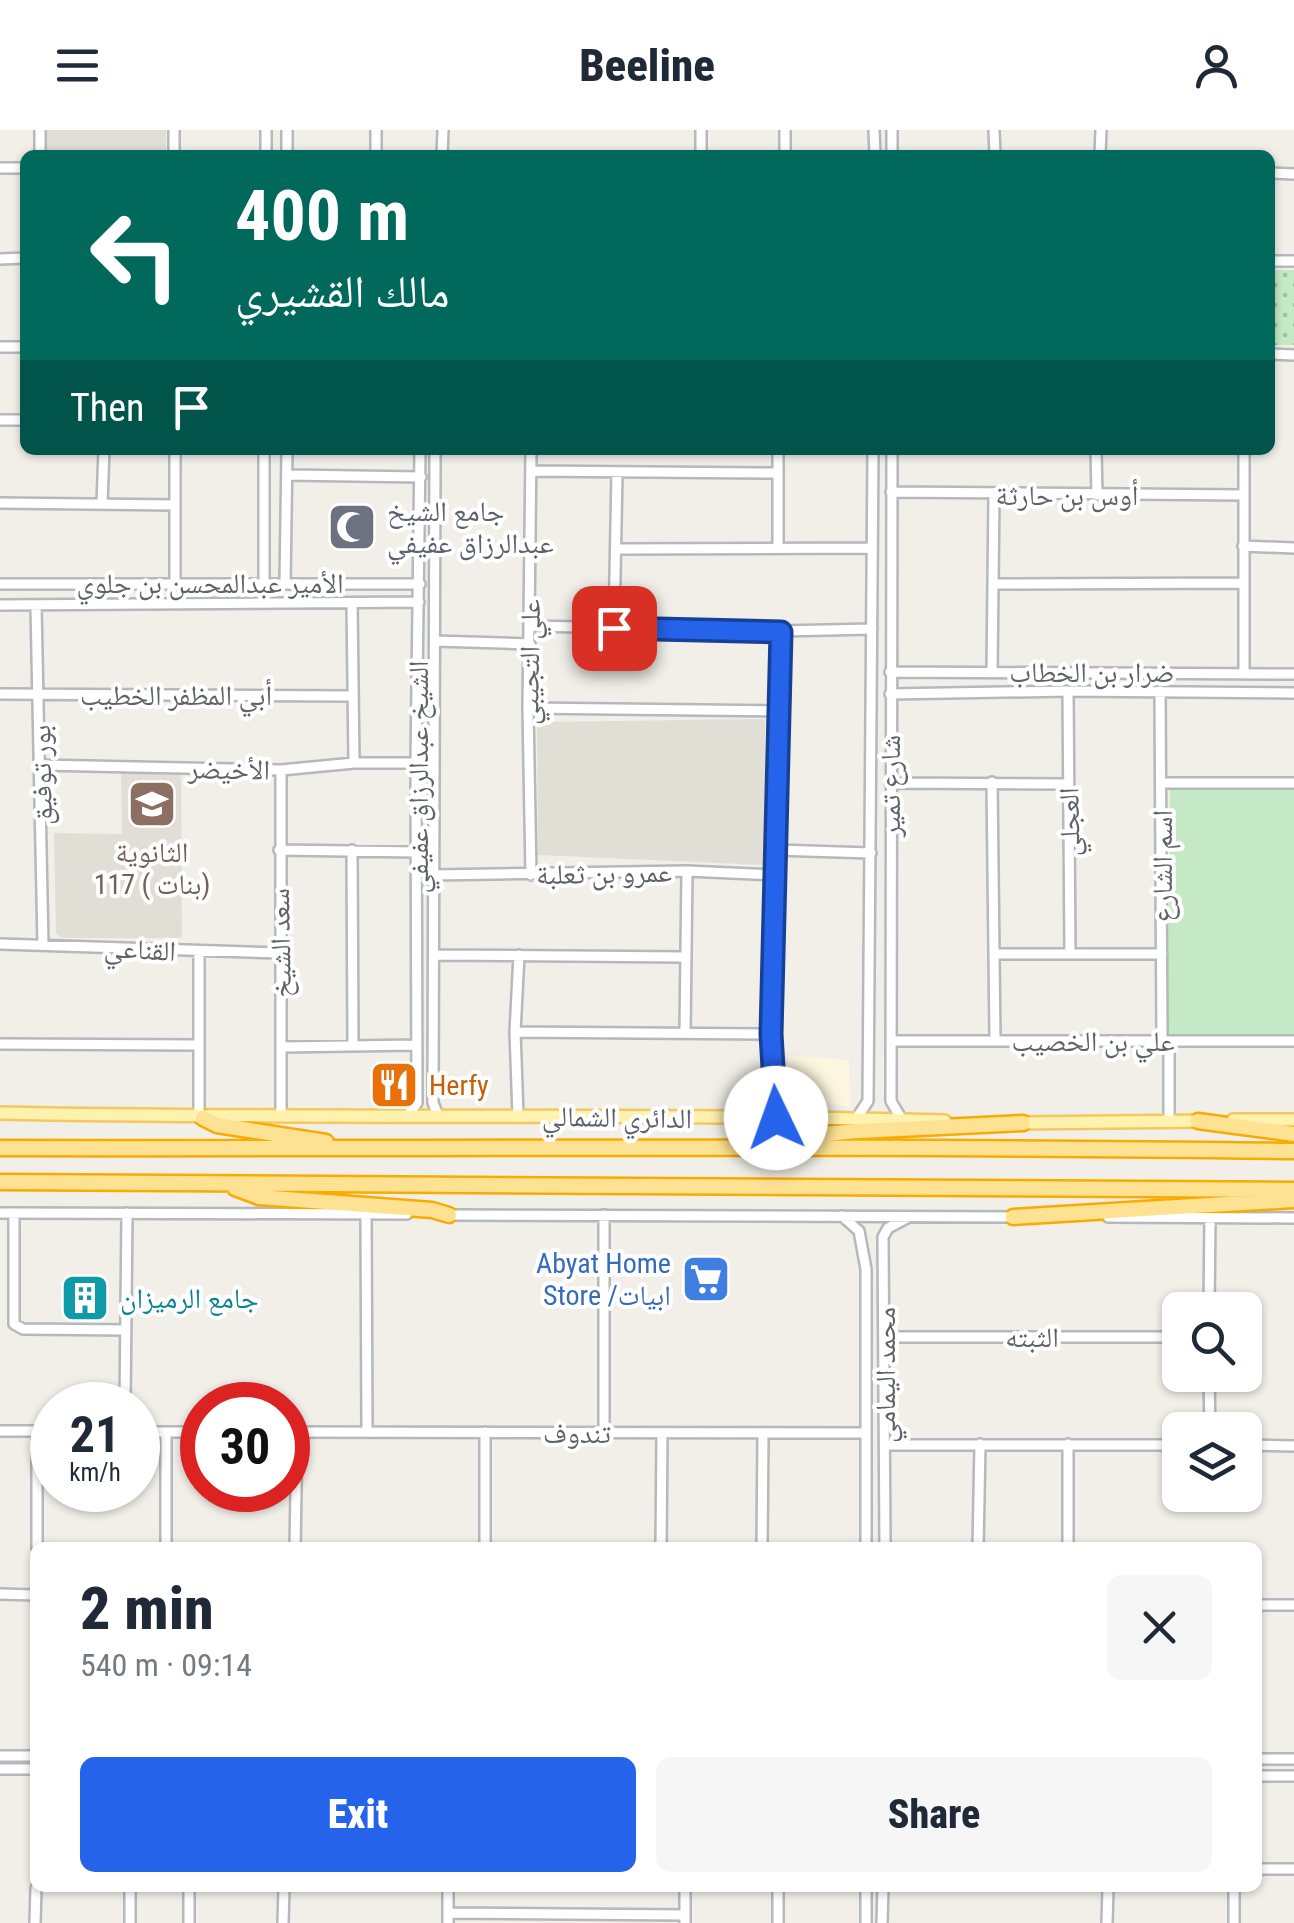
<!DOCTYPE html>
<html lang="en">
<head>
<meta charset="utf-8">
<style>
  body { margin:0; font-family:"Roboto Condensed","Noto Naskh Arabic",sans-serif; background:#f6f6f7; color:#1f2937; height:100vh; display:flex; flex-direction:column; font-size:38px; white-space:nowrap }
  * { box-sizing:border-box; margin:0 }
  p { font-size:32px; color:#747a83 }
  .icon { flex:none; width:55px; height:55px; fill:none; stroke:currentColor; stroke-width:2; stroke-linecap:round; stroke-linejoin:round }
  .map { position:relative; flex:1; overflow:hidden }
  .drawer { position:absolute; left:30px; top:1412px; width:1232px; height:350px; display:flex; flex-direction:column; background:#fff; border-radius:15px; box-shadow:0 2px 8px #0004 }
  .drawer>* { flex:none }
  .banner { position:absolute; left:20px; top:20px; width:1255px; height:305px; border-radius:15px; box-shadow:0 2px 8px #0004; background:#00695c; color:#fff; overflow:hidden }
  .controls { position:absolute; left:1162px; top:1162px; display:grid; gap:20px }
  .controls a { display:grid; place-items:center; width:100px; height:100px; border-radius:15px; background:#fff; box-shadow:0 2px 8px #0004; font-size:50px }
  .speed { position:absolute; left:30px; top:1252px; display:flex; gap:20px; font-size:50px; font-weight:700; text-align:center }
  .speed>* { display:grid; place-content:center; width:130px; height:130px; border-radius:50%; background:#fff; box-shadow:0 2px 8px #0004; line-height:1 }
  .speed small { font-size:25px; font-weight:400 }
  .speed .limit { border:15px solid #d22; background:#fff; color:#111 }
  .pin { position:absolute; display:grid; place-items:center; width:85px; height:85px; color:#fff; margin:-42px; border-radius:20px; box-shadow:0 5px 15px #0006 }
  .me { position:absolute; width:110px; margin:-55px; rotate:357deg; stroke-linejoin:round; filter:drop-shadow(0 0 8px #0008) }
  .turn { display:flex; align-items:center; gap:35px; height:210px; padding:0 50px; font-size:45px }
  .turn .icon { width:130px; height:130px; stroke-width:2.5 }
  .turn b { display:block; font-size:70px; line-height:85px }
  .then { display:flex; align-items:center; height:95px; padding:0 50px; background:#0003; gap:20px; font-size:38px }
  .round { display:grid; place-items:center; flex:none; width:105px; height:105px; border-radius:15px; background:#f6f6f7 }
  .summary { display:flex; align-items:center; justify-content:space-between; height:170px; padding:0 50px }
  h1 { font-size:60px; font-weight:800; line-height:75px }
  .cta { display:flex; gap:20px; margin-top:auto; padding:20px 50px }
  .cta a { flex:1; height:115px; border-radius:15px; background:#2563eb; color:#fff; font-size:40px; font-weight:800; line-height:115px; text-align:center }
  .cta a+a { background:#f6f6f7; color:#1f2937 }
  header { display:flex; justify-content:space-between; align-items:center; height:130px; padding:0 50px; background:#fff; font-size:45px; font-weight:800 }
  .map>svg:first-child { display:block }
  .commercial { fill:#fef7e0 }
  .education { fill:#e1ded6 }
  .grass { fill:url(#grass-dots) }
  .garden { fill:#c5e8c5 }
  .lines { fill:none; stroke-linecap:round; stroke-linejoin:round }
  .minor-casing { stroke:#b5b8bc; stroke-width:14 }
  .major-casing { stroke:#f2c960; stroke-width:16 }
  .highway-casing { stroke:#f9ab00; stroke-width:19 }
  .minor { stroke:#fff; stroke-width:9 }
  .major { stroke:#fff2af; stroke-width:11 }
  .highway { stroke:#fde293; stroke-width:14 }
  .route-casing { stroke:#184099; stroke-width:25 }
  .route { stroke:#2563eb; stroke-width:18 }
  .labels { text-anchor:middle; stroke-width:8; stroke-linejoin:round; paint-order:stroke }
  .street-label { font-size:28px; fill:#5f6368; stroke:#fff }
  .worship-label { font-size:28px; fill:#5b616d; stroke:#fff; text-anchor:start }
  .education-label { font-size:28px; fill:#785e54; stroke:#fff }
  .food-label { font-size:28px; fill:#c56008; stroke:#fff; text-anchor:start }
  .shop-label { font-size:28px; fill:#366cbe; stroke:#fff; text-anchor:end }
  .culture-label { font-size:28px; fill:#0d838f; stroke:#fff; text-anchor:start }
</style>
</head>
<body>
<header><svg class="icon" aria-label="menu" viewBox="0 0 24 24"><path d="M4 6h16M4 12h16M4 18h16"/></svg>Beeline<svg class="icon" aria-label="person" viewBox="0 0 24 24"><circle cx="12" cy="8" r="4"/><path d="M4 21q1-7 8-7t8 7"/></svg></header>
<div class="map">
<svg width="1294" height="1793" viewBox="0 0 1294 1793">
  <defs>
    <pattern id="grass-dots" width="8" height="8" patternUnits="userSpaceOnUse" patternTransform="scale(2.5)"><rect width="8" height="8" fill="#c5e8c5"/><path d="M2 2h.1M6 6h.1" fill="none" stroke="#a3c0a4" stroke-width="1.8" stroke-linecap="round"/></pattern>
  </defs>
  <rect width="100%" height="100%" fill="#f1efe8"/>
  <!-- commercial -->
  <path class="commercial" d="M788,926l61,4 1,47 -63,-11z"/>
  <!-- education -->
  <path class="education" d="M44,0h122v25h-122z
    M765,589v146l-227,-10 -1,-133z
    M121,643l60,2 1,163h-120l-6,-5 -2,-100 68,1z"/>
  <!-- grass -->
  <path class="grass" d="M1270,140h24v75h-24z"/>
  <!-- garden -->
  <path class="garden" d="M1170,657l124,2v248l-127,-3z"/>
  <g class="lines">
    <!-- minor casing -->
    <g class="minor-casing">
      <path id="minor" d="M376,0v25
        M785,0v25
        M874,0l1,25
        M994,0l1,25
        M40,25v-25
        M174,25v-25
        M266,25v-25
        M287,25v-25
        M442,25l1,-25
        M701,25v-25
        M892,25v-25
        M1100,25l1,-25
        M0,38h25
        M1270,43l24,1
        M0,129l25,-1
        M1270,131h24
        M0,217h25
        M1270,224l24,1
        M0,290h25
        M175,320v133
        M435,320l-2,653 5,12
        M531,320l-3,258 3,167
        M778,320v98
        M892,320l-1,651 11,19
        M1096,320l1,45
        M1244,320v223
        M531,341l246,2
        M287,345l134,2
        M891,362l352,3
        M0,373l175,2
        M102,373l2,-53
        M1243,416l51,2
        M618,419l253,-1
        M0,454h420
        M285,454l2,-134
        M993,454l251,-1
        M264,455v-135
        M352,473l2,160
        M0,475l419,-3
        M36,476l7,339
        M530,496l251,5 91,-2
        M614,497l3,-154
        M435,511l95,3
        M890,542l404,2
        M992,542l2,-177
        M1068,561l2,263
        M1160,561l2,350
        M0,564l352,2
        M890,564l178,-3 226,2
        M528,578l249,3
        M40,635l241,5 73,-7h62
        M281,640v346
        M992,652l3,258
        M890,653l178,1
        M1161,653h133
        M279,720l139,2
        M352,720l1,195
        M775,720l96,3
        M432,745l255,-4 88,4
        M0,814l279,9
        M995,824h167
        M434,825l251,2
        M515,902l256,2
        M685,903l2,-162
        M892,911h402
        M0,914l198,1
        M281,917l136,-2
        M408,985l9,-12 -1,-340 4,-313
        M518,985l-3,-83 4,-77
        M199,988v-166
        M776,989l-5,-85 10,-403
        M856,989l12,-18 5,-651
        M1169,989v-78
        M0,1083l407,1
        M14,1083v111l9,5 103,1
        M366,1084l1,218
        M448,1085l569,2
        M842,1086l17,15 7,38v279
        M1108,1087l186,1
        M1209,1180l1,-92
        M885,1207h295
        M1209,1245l1,55
        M125,1275l2,-192
        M0,1301h52
        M138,1302h64
        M288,1302l578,1
        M485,1302v116
        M604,1303v-218
        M1068,1314v104
        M885,1315h295
        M1245,1315l49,1
        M37,1418v-117
        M166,1418v-116
        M295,1418l2,-116
        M661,1418l1,-115
        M762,1418l1,-115
        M885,1418l-2,-311 5,-9 19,-10
        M978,1418l2,-104
        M0,1464l35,1
        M1258,1475h36
        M0,1626h35
        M1258,1629h36
        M0,1639h35
        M1258,1646h36
        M1258,1739h36
        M448,1758v35
        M778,1758v35
        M448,1783l237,2
        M35,1793l1,-35
        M130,1793v-35
        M189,1793v-35
        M283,1793l1,-35
        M685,1793v-35
        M866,1793v-35
        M882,1793l1,-35
        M1107,1793l1,-35
        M1234,1793v-35"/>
    </g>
    <!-- major casing -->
    <g class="major-casing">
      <path id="major" d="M0,983c315,7 630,-1 945,8
        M1233,990h61
        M1018,993l187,-2"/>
    </g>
    <!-- highway casing -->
    <g class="highway-casing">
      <path id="highway" d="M203,988l14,7 109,17
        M1198,991l96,13
        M770,1009l88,-8 165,-8
        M0,1018c431,1 863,-3 1294,3
        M0,1052l1294,8
        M235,1058l24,9 173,13 17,5
        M1013,1087l281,-17"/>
    </g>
    <!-- minor -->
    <use href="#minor" class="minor"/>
    <!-- major -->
    <use href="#major" class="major"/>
    <!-- highway -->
    <use href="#highway" class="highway"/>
  </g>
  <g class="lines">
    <!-- route casing -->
    <g class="route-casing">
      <path id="route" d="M614,498l167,4 -10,402 5,84"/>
    </g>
    <!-- route -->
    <use href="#route" class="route"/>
  </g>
  <!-- icons -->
  <defs>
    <g id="mosque-square" transform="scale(2.5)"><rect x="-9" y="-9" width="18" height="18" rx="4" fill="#6b7280" stroke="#fff"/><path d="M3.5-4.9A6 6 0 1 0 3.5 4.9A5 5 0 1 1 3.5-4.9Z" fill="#fff"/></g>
    <g id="school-square" transform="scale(2.5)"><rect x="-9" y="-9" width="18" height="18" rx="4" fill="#8d6e63" stroke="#fff"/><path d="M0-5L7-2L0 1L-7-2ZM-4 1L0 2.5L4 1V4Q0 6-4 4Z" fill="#fff"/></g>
    <g id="restaurant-square" transform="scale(2.5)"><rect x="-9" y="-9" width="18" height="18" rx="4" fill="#e8710a" stroke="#fff"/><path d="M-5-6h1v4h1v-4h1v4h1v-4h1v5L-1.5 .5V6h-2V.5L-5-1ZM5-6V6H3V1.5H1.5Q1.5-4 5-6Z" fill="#fff"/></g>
    <g id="supermarket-square" transform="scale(2.5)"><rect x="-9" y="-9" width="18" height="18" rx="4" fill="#3f7fe0" stroke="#fff"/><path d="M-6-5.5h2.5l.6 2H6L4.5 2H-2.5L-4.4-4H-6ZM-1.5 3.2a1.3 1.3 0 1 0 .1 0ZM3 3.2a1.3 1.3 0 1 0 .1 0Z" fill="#fff"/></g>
    <g id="building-square" transform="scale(2.5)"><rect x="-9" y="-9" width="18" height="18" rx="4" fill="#0f9aa8" stroke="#fff"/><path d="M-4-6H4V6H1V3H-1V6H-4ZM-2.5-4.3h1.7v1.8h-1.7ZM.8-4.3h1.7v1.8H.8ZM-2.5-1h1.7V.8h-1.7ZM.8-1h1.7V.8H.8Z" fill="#fff"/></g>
  </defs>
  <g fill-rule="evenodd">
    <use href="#mosque-square" x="352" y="397"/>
    <use href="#school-square" x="152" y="674"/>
    <use href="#restaurant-square" x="394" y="955"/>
    <use href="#supermarket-square" x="706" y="1149"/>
    <use href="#building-square" x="85" y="1168"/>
  </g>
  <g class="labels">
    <!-- street labels -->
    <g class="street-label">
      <text x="1067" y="375">أوس بن حارثة</text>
      <text x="210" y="463">الأمير عبدالمحسن بن جلوي</text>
      <text transform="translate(529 532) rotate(-89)" y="10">علي التجيبي</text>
      <text x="1092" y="552">ضرار بن الخطاب</text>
      <text x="176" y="575">أبي المظفر الخطيب</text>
      <text transform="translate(229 639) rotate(1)" y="10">الأخيضر</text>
      <text transform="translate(41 645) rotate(-91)" y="10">بور توفيق</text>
      <text transform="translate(418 647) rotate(-90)" y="10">الشيخ عبدالرزاق عفيفي</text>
      <text transform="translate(890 656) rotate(-90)" y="10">شارع تمير</text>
      <text transform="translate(1069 692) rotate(-91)" y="10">العجلي</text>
      <text transform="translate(1162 736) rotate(-90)" y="10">اسم الشارع</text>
      <text transform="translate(604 743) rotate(-1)" y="10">عمرو بن ثعلبة</text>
      <text transform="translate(280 813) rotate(-91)" y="10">سعد الشيخ</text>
      <text transform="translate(140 819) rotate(3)" y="10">القناعي</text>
      <text x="1093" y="921">علي بن الخصيب</text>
      <text transform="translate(617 987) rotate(1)" y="10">الدائري الشمالي</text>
      <text x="1032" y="1217">الثبته</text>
      <text transform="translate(885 1245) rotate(-90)" y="10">محمد اليمامي</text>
      <text x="577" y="1313">تندوف</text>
    </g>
    <!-- worship labels -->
    <g class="worship-label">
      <text x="387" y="391">جامع الشيخ<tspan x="387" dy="32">عبدالرزاق عفيفي</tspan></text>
    </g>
    <!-- education labels -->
    <g class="education-label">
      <text x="152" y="732">الثانوية<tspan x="152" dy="32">117 ( بنات)</tspan></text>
    </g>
    <!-- food labels -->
    <g class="food-label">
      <text x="429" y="965">Herfy</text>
    </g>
    <!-- shop labels -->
    <g class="shop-label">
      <text x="671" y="1143">Abyat Home<tspan x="671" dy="32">Store /ابيات</tspan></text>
    </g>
    <!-- culture labels -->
    <g class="culture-label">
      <text x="120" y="1178">جامع الرميزان</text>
    </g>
  </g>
</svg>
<div class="controls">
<a><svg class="icon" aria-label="search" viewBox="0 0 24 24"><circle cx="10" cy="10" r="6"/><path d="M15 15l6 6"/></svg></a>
<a><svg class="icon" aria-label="layers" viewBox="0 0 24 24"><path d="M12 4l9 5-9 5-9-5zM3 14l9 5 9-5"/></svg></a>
</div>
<div class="speed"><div>21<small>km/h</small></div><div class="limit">30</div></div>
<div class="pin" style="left:614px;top:498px;background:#d93025"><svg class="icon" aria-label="arrive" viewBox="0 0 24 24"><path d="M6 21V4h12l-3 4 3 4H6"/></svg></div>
<svg class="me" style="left:776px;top:988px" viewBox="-20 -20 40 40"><circle r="19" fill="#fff"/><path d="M0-13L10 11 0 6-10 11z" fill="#2563eb"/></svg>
<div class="banner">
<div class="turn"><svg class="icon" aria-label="left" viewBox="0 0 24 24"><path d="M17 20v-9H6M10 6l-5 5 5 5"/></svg><div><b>400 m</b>مالك القشيري</div></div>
<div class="then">Then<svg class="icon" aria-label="arrive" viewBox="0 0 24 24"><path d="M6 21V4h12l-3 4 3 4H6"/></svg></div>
</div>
<section class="drawer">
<div class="summary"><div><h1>2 min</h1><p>540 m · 09:14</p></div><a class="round"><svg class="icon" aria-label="close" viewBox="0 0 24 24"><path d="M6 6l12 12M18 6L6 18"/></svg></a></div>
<div class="cta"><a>Exit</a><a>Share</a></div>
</section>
</div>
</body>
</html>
